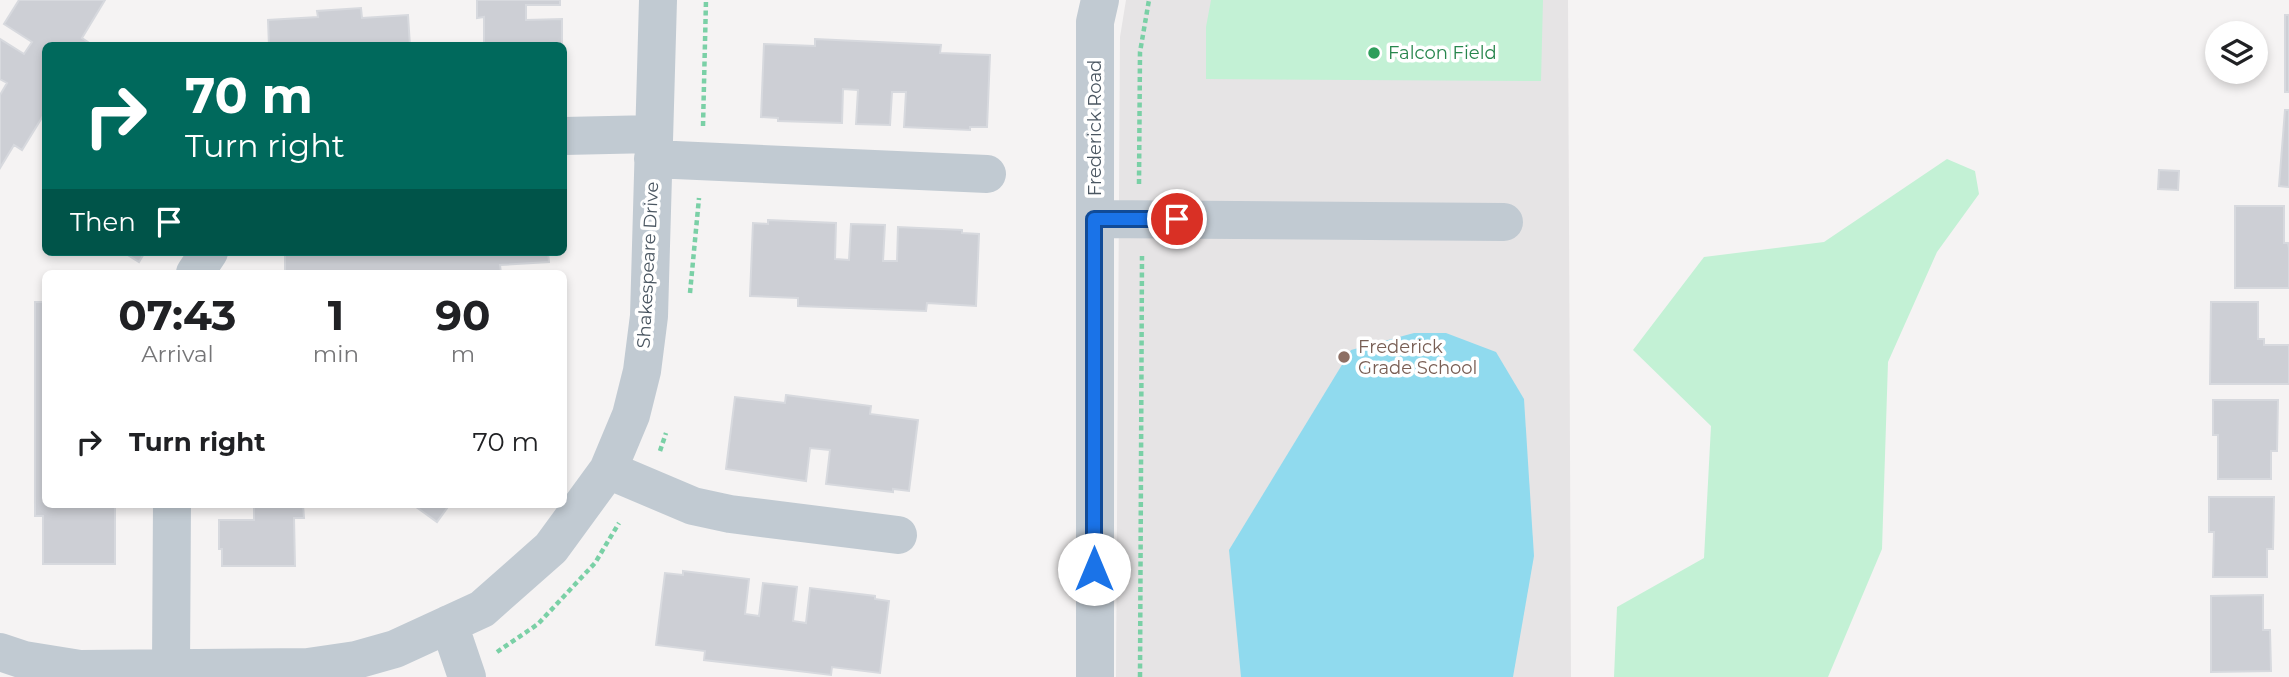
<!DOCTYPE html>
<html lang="en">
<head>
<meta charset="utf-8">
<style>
  body { margin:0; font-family:Montserrat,sans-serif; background:#f2f2f2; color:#202124; height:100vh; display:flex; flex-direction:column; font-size:26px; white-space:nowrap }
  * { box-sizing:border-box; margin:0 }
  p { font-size:23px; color:#757577 }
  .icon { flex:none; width:38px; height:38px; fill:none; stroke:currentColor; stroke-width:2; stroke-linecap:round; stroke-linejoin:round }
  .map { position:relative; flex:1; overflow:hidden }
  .drawer { position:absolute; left:42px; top:270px; width:525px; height:238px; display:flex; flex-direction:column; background:#fff; border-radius:10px; box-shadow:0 4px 10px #0003 }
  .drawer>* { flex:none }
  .top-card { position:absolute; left:42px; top:42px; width:525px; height:214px; border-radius:10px; box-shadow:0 4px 10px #0003; background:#00695c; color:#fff; overflow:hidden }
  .tools { position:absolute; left:2205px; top:21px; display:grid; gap:14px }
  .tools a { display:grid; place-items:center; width:63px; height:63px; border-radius:50%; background:#fff; box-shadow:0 4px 10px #0003; font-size:35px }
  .pin { position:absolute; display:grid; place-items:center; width:60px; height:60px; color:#fff; margin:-30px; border:4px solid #fff; border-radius:50%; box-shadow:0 2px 7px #0007 }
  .me { position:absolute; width:77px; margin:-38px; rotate:0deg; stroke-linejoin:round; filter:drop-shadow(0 0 5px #0008) }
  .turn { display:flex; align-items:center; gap:24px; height:147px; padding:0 28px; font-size:32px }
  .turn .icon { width:91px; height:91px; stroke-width:2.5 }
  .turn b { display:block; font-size:49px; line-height:60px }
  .then { display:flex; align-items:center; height:66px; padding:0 28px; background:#0003; gap:14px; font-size:26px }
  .eta { display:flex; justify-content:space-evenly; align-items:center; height:119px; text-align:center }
  .eta b { font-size:42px; font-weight:700; line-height:49px }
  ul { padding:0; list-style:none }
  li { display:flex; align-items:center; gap:21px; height:105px; padding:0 28px }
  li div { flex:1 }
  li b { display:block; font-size:26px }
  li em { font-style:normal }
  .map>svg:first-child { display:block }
  .education { fill:#e6e4e5 }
  .green { fill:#c3f1d5 }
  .water { fill:#90daee }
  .building { fill:#cdcfd5; stroke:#d7d9de; stroke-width:2 }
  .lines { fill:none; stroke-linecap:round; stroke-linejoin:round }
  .path { stroke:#7ad0a6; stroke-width:4.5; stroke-dasharray:5 3.5; stroke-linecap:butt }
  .minor { stroke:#c1cad2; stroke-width:38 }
  .route-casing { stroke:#114b97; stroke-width:18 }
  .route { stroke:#1a73e8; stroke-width:12 }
  .leisure-dot { fill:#2e9e5b; stroke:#fff; stroke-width:2.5 }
  .education-dot { fill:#8d6e63; stroke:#fff; stroke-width:2.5 }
  .labels { text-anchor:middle; stroke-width:7; stroke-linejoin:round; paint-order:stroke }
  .leisure-label { font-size:18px; fill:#27864d; stroke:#fff; text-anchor:start }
  .street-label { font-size:18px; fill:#4a5661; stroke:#fff }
  .education-label { font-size:18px; fill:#785e54; stroke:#fff; text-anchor:start }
</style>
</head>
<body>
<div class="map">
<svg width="2289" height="677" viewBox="0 0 2289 677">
  <rect width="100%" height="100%" fill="#f5f3f3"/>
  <!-- education -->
  <path class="education" d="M1126,0h442l3,677h-455l4,-640z"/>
  <!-- green -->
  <path class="green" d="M1211,0h332l-2,81 -335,-2v-52z
    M1947,159l28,12 4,23 -42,58 -49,110 -6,187 -54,128h-214l3,-70 87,-49 7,-132 -78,-76 71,-93 120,-15z"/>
  <!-- water -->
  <path class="water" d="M1414,333h32l50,19 28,47 10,157 -21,121h-272l-12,-127 122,-200z"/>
  <!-- building -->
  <path class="building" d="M19,0h86l-23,38 6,4 -2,4h-40v65l-24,39 -8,-5 -14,23v-73l7,-12 -7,-4v-40l24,15 8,-12 -28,-18z
    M477,0h83v5h-34v15l36,-1v27h-78v-29l-7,1z
    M361,8l1,10 46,-3 2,31h-141l-1,-26 50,-3 -1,-6z
    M2285,15h4v77h-4z
    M815,39l126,6 -1,8 50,2 -3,72h-17v3l-66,-3 2,-35h-14l-2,33 -34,-1 2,-34 -15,-1 -1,34 -64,-2v-3l-17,-1 3,-73 51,2z
    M2285,110h4v77l-10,-1z
    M2159,170l20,1 -1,19 -20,-1z
    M2235,206h49v37h4l1,5v40h-54z
    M768,220l68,3 -1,36 14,1 2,-36 34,1 -2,36h14l1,-34 64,3v3l17,1 -3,72 -49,-3 -1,8 -128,-5v-8l-48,-2 3,-73 15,1z
    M123,252h22l-6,10z
    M285,252h263l1,10 -49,3 1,8h-216z
    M35,302h11v202h69v60h-72v-48h-8z
    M2211,302h47v37h6v6h25v39h-79z
    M786,395l85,11 -1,8 48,6 -9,71 -16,-2v3l-67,-8 4,-34 -20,-2 -4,33 -80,-12 9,-72 50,6z
    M2213,400h65l-1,51h-6v28h-53v-44h-5z
    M2209,497h65l-1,52h-6v28h-54l1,-45h-5z
    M219,504h84l1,14h-10l1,48h-73v-17h-3v-29h35v-14h-35z
    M412,504h38l-13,18z
    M683,571l66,8 -4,35 14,2 4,-33 34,4 -4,34 13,2 4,-35 65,8v3l14,2 -9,72 -48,-6 -1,8 -127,-15 1,-9 -49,-6 9,-72 18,2z
    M2263,595v35h7l1,41 -60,1v-76z"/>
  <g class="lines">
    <!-- path -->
    <path class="path" d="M703,126l3,-126
      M1139,184l1,-132 9,-52
      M690,293l9,-95
      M660,451l6,-18
      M497,652l41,-28 57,-61 24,-40
      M1140,677l2,-421"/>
    <!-- minor -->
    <path class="minor" d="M564,136l90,-2
      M653,159l334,15
      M1095,219l409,3
      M195,273l14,-21
      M608,470l85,36 37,8 168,21
      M449,624l18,53
      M0,652l24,8 56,9 228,-2 48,-7 39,-11 87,-40 69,-61 57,-78 23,-55 11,-44 7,-55 9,-316
      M171,667l1,-163
      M1095,677v-655l5,-22"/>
  </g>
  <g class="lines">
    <!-- route casing -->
    <g class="route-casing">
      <path id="route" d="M1094,569v-350h83"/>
    </g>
    <!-- route -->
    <use href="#route" class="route"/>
  </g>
  <!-- markers -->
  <circle class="leisure-dot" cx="1374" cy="53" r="7"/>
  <circle class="education-dot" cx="1344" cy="357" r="7"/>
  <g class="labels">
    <!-- leisure labels -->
    <g class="leisure-label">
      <text x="1388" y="59">Falcon Field</text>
    </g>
    <!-- street labels -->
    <g class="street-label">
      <text transform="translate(1095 128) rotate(-90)" y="6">Frederick Road</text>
      <text transform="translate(648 265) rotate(-87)" y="6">Shakespeare Drive</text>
    </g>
    <!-- education labels -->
    <g class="education-label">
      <text x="1358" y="353">Frederick<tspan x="1358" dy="21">Grade School</tspan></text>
    </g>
  </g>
</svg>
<div class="tools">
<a><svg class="icon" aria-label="layers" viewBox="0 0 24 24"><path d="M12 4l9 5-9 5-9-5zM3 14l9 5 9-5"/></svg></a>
</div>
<div class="pin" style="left:1177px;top:219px;background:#d93025"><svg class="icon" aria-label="arrive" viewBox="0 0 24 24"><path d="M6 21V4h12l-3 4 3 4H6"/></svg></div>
<svg class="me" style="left:1094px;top:569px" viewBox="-20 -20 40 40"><circle r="19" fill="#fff"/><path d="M0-13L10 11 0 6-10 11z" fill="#1a73e8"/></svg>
<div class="top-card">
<div class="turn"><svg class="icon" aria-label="right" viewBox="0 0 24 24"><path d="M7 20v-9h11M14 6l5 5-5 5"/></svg><div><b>70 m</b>Turn right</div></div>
<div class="then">Then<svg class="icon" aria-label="arrive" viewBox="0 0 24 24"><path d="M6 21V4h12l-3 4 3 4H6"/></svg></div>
</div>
<section class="drawer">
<div class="eta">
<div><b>07:43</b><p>Arrival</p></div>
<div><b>1</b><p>min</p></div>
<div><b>90</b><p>m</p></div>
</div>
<ul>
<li><svg class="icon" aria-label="right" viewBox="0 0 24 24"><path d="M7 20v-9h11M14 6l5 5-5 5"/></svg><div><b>Turn right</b></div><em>70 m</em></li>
</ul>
</section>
</div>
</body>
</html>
